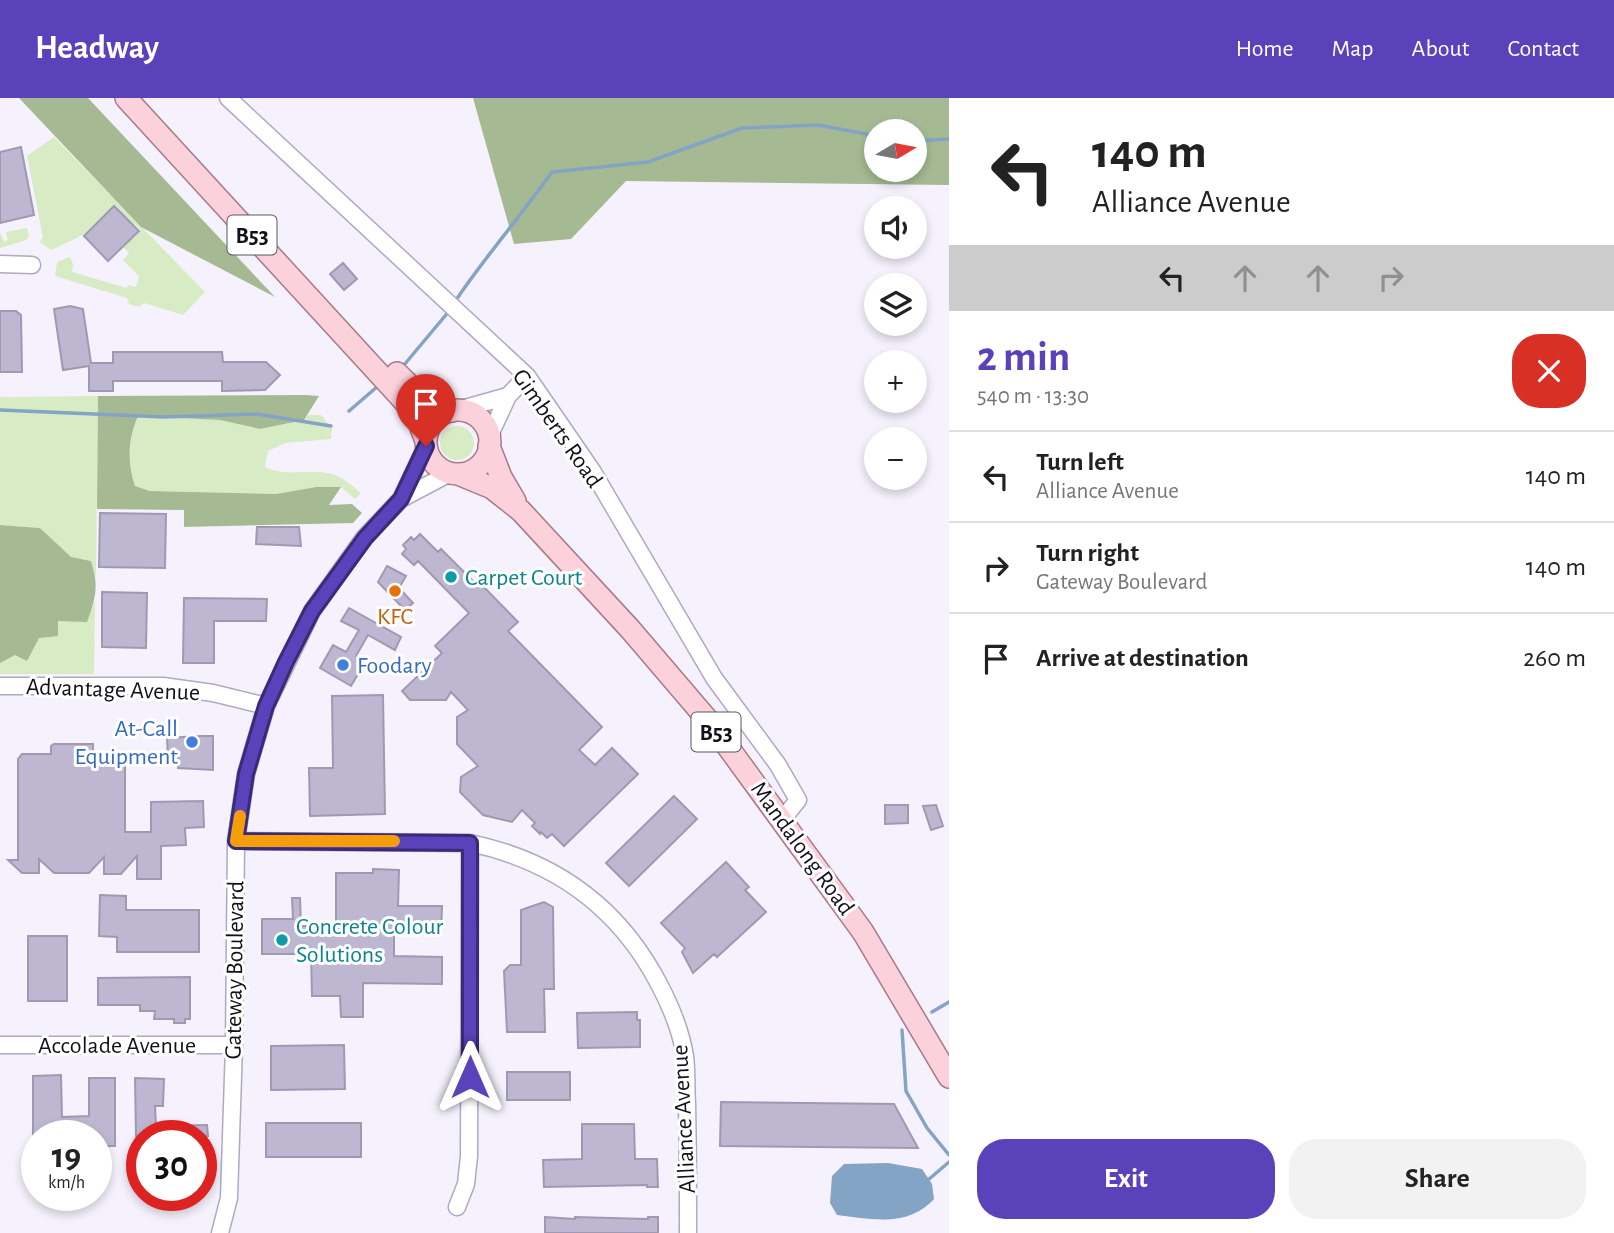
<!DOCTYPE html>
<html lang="en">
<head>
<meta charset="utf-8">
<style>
  body { margin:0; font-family:"Alegreya Sans",sans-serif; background:#f2f2f2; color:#222; height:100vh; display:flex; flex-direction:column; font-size:26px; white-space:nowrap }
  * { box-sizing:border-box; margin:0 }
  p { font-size:23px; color:#767676 }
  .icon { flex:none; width:38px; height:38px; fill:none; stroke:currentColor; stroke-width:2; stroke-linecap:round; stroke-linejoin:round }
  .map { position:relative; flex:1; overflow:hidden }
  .drawer { display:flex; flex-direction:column; background:#fff; width:665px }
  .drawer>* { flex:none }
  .top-card { background:#fff; color:#222; overflow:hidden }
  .needle { width:46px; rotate:80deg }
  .fabs { position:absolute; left:864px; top:21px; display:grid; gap:14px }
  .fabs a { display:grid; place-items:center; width:63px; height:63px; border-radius:50%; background:#fff; box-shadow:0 4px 10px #0003; font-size:35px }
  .speed { position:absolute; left:21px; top:1022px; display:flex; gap:14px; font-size:35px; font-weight:700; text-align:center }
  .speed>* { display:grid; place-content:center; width:91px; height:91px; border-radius:50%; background:#fff; box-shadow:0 4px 10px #0003; line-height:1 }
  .speed small { font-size:18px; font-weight:400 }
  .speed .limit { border:10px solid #d22; background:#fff; color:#111 }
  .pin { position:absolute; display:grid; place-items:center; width:60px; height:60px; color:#fff; margin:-72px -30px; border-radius:50% 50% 50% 0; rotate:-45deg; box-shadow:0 0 7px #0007 }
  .pin .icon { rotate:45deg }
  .me { position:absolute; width:77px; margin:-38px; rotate:0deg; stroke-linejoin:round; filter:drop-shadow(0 0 5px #0008) }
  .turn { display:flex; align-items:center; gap:24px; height:147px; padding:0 28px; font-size:32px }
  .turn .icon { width:91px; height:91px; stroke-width:2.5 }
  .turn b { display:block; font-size:49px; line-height:60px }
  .lanes { display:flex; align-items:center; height:66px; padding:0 28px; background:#0003; justify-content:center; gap:35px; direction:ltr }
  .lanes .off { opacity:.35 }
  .round { display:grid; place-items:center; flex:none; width:74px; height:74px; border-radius:28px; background:#f2f2f2 }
  .summary { display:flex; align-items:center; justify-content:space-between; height:119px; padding:0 28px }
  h1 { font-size:42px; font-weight:700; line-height:52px; color:#5a42ba }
  .primary-button { display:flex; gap:14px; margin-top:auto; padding:14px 28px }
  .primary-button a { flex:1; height:80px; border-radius:28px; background:#5a42ba; color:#fff; font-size:28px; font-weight:700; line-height:80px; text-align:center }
  .primary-button a+a { background:#f2f2f2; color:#222 }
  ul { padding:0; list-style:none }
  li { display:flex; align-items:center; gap:21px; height:91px; padding:0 28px; border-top:2px solid #e0e0e0 }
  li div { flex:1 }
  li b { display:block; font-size:26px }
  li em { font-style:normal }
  header { display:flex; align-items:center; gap:42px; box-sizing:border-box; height:98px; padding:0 35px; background:#5a42ba; color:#fff }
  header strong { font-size:33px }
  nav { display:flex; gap:38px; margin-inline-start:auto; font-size:24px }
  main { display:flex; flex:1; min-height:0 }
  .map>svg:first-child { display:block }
  .green { fill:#d7ecc5 }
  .forest { fill:#a5ba93; fill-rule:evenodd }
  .water { fill:#83a4c4 }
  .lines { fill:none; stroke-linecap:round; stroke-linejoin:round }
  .stream { stroke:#83a4c4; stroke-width:3.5 }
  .building { fill:#bdb7d1; stroke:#9f99b2; stroke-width:2 }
  .minor-casing { stroke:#afa9c3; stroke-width:19 }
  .major-casing { stroke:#a87988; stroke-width:24 }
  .minor { stroke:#fff; stroke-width:16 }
  .major { stroke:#fbd1dc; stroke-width:21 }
  .route-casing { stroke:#3a2b79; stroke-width:18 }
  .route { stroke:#5a42ba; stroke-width:12 }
  .slow { stroke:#f59e0b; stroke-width:12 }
  .culture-dot { fill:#0f9aa8; stroke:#fff; stroke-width:2.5 }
  .food-dot { fill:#e8710a; stroke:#fff; stroke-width:2.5 }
  .shop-dot { fill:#3f7fe0; stroke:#fff; stroke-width:2.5 }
  .labels { text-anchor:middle; stroke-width:6; stroke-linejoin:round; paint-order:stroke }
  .shield { fill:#fff; stroke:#59585e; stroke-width:2 }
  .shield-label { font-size:23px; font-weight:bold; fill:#121019 }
  .street-label { font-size:24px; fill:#121019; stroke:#fff }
  .culture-label { font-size:24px; fill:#0d838f; stroke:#fff; text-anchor:start }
  .food-label { font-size:24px; fill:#c56008; stroke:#fff }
  .shop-label { font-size:24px; fill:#366cbe; stroke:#fff; text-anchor:start }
</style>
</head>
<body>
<header>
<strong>Headway</strong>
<nav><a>Home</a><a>Map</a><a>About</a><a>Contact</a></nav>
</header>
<main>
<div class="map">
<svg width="949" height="1135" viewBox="0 0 949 1135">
  <rect width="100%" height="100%" fill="#f5f2fd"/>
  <!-- green -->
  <path class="green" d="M54,39l151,155 -22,23 -39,-12 -5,4 -10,-3 -2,-6 -72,-22 2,-14 13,-5 3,7 -1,8 55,16 1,-3 8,2 3,-11 -16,-16 6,-7 -6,-6 18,-17 -6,-6 -2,1 -19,-19 -31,29 -32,15 -11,-8 3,-5 -16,-81z
    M27,130l2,8 -3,4 -26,8v-16l4,10 4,-2 -2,-8z
    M98,298l-2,181 -5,-16 -20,-4 -31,-29 -40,-3v-128z
    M308,317h13l11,13 -1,11 -46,4 -17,8 -3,16c21,10 40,2 62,6 14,2 24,12 34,20l-6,6 -14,-12h-25l-40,7 -126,-3 -15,-5c-8,-24 -6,-46 3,-70l82,4 40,9 44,-9z
    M440 345a17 17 0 1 1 34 0a17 17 0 1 1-34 0Z
    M95,502l-1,74h-94v-11l39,-25 19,-17h29z"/>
  <!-- forest -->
  <path class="forest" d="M19,0h69l187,199 -134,-70z
    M473,0h476v87l-323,-4 -55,58 -57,5zM877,33h38v39h-38z
    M306,297l13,1 -15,24 -44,9 -40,-9 -82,-4c-10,24 -11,46 -3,70l15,5 126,3 40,-7h25l-12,18 23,-1 10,9 -9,10 -169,4v-17l-87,-1 1,-113z
    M0,427l40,3 31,29 20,4c8,24 5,37 -4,61l-29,-1v15l-19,2 -12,23 -12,-6 -15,8z"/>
  <!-- water -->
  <path class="water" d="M888,1065l34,6 10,15 2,15c-27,29 -62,20 -97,16l-7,-12 2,-27 12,-12z"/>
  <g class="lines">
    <!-- stream -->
    <path class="stream" d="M915,43l34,-2
      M454,205c30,-45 66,-86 98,-131l96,-10 94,-34 76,-3 59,11
      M404,267l46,-55
      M0,312l164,7 93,-3 74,12
      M349,313l29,-25
      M932,914l17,-10
      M902,932l4,61 21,37 22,27
      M928,1082l21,-18"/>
  </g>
  <!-- building -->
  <path class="building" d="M21,49l13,68 -34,8v-71z
    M114,108l25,25 -31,30 -24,-25z
    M343,165l14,16 -13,11 -14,-16z
    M70,208l13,3 8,54h22v-11h109l1,10h43l14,13 -15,15 -43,1v-10h-109v10h-24v-25l-26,4 -9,-61z
    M0,213h16l5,4 1,57h-22z
    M100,415l66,1 -1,54 -66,-1z
    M257,429h42l2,19 -45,-2z
    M420,436l18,18 3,-3 38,38 2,-3 37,38 -10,9 94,96 -23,23 16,15 17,-17 26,26 -74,72 -12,-12 -5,4 -6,-6 -1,2 -8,-8 3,-3 -13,-13 -10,12 -29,-7 -23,-23 1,-15 17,-11 -21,-22v-27l11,-7 -17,-18 -5,8h-36l-8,-9 40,-38 -7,-7 34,-33 -51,-52 -4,4 -12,-11 4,-5 -3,-4 8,-8 3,3z
    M387,468l19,10 -7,12 14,15 -8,7 -27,-28z
    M102,494l45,1 -1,55 -44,-1z
    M184,500l83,1 -1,22h-52v42h-31z
    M349,510l52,29 -6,13 -27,-15 -12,21 10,5 -15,25 -31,-18 13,-23 13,7 13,-22 -18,-9z
    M383,597l2,119 -75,2 -1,-48h24l-1,-72z
    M200,638h13v34l-35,-2v-11l-10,1 -1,-20z
    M54,646h39v11l28,-1 4,4v74h26v-30l52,-1 1,26 -19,1 1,17 -25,1v33h-24v-23l-16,18h-17v-17l-15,16h-35l-15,-14v14h-17l-14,-13h10v-101l4,-5h29v-8z
    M674,698l23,23 -68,67 -23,-23z
    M885,707h23v18l-23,1z
    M936,707l7,21 -12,4 -8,-24z
    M726,764l23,25 -4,3 21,22 -49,45 -3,-3 -21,19 -11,-21 3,-4 -24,-25z
    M373,771l26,1 -1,36h44l-1,27h-47v23l48,1v27l-79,-1v34h-22l-1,-21h-28l-1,-42h-49v-35h31l-1,-21h8l1,28h35v-53h37z
    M100,797l26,1v14h73v42h-82v-15l-18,-1z
    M544,804l9,5 1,82h-10l1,43h-38l-3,-61 6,-6h11v-55z
    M28,838h39v65h-39z
    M190,879v42h-5v4h-11v-4h-20l1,-8h-15v-6h-42v-27z
    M637,914v8h3v27l-62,1 -1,-35z
    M344,947l1,44 -74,1v-44z
    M507,974h63v28h-63z
    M61,977l1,42 27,-1v-38h26v68h-19v-10h-63v-60z
    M135,980l29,1 -1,27h-8l1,20 51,-1 1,11h-72z
    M721,1004l173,2 24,44 -198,-2z
    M266,1025h95v34h-95z
    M582,1026h52l1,35h22l1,28h-11v-2l-103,2 -1,-27 39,-1z
    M545,1119l30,2v-2l73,2v-2h10v16h-113z"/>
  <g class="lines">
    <!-- minor casing -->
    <g class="minor-casing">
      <path id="minor" d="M228,0l299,278 66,96 121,206 64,87 20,35 -16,20
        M0,166l32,1
        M458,312l50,-14
        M489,339l19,-41 19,-20
        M401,401l25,-53
        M0,588h163l50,7 53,13
        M236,743l234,2c85,18 150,65 190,143 11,21 21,46 25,70 2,16 1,33 2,48 1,43 1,86 1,129
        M0,947h234
        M457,1109l9,-23 3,-28 1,-313
        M220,1135l9,-35 5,-153 2,-204 10,-67 20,-68 46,-95 52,-73 37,-39 49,-26"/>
    </g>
    <!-- major casing -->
    <g class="major-casing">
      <path id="major" d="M126,0l290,316 10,27
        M397,275l21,21 34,17
        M426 344a32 32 0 1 1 64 0a32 32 0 1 1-64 0Z
        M489,348l12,31 14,24
        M458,376l34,14 29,23 109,118 82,96 151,207 86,145"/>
    </g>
    <!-- minor -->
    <use href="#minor" class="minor"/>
    <!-- major -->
    <use href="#major" class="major"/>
  </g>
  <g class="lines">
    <!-- route casing -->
    <g class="route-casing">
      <path id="route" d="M426,348l-25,53 -36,39 -53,73 -26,51 -20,44 -20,68 -10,67 234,2v234"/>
    </g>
    <!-- route -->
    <use href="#route" class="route"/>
    <!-- slow -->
    <path class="slow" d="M240,718l-4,25h158"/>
  </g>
  <!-- markers -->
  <g class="culture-dot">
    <circle cx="451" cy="479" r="7"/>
    <circle cx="282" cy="842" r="7"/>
  </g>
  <circle class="food-dot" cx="395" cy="493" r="7"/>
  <g class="shop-dot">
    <circle cx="343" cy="567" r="7"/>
    <circle cx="192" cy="644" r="7"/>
  </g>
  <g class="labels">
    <!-- shield labels -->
    <g class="shield">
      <rect x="227.5" y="117.5" width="49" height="39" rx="5"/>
      <rect x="691.5" y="614.5" width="49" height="39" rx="5"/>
    </g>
    <g class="shield-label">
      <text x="252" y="145">B53</text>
      <text x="716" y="642">B53</text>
    </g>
    <!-- street labels -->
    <g class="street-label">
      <text transform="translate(558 330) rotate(55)" y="8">Gimberts Road</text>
      <text transform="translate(113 591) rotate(2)" y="8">Advantage Avenue</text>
      <text transform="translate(803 750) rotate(54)" y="8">Mandalong Road</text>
      <text transform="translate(234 872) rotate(-89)" y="8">Gateway Boulevard</text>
      <text x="117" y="955">Accolade Avenue</text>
      <text transform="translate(683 1021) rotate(-93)" y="8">Alliance Avenue</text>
    </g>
    <!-- culture labels -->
    <g class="culture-label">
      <text x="465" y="487">Carpet Court</text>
      <text x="296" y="836">Concrete Colour<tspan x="296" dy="28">Solutions</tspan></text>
    </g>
    <!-- food labels -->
    <g class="food-label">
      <text x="395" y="526">KFC</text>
    </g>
    <!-- shop labels -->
    <g class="shop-label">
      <text x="357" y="575">Foodary</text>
      <text x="178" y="638" text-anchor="end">At-Call<tspan x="178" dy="28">Equipment</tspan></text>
    </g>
  </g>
</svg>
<div class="fabs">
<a><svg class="needle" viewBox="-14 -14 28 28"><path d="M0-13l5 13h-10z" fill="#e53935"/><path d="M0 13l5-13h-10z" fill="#767676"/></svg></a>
<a><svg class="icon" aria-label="sound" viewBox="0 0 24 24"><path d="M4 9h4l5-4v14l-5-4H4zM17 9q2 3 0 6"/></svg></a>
<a><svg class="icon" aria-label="layers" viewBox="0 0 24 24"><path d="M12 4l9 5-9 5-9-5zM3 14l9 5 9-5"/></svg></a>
<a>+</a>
<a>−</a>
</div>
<div class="speed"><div>19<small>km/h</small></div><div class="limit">30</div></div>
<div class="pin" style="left:426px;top:348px;background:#d93025"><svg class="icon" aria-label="arrive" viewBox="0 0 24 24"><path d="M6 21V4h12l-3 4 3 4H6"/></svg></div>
<svg class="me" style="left:470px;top:979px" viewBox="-20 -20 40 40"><path d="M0-17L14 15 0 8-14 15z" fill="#5a42ba" stroke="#fff" stroke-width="4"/></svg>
</div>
<section class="drawer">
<div class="top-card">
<div class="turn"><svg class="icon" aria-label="left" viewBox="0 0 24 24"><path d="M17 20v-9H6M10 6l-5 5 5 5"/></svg><div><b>140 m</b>Alliance Avenue</div></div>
<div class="lanes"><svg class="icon" aria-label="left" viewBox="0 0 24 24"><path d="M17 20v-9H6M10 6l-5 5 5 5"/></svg><svg class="icon off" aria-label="ahead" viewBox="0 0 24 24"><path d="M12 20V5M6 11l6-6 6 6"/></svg><svg class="icon off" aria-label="ahead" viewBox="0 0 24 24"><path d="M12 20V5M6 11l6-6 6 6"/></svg><svg class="icon off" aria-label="right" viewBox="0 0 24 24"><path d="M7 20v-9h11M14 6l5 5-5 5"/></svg></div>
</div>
<div class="summary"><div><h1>2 min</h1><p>540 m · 13:30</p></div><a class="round" style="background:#d93025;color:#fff"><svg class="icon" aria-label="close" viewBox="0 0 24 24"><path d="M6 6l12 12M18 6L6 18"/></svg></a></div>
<ul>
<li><svg class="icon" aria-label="left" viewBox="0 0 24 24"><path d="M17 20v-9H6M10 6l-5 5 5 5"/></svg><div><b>Turn left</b><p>Alliance Avenue</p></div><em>140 m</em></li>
<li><svg class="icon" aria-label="right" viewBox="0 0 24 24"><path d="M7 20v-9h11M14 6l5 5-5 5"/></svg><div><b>Turn right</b><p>Gateway Boulevard</p></div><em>140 m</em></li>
<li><svg class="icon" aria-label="arrive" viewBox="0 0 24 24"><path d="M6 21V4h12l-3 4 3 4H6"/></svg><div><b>Arrive at destination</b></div><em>260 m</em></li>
</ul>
<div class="primary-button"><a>Exit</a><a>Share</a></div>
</section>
</main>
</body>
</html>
